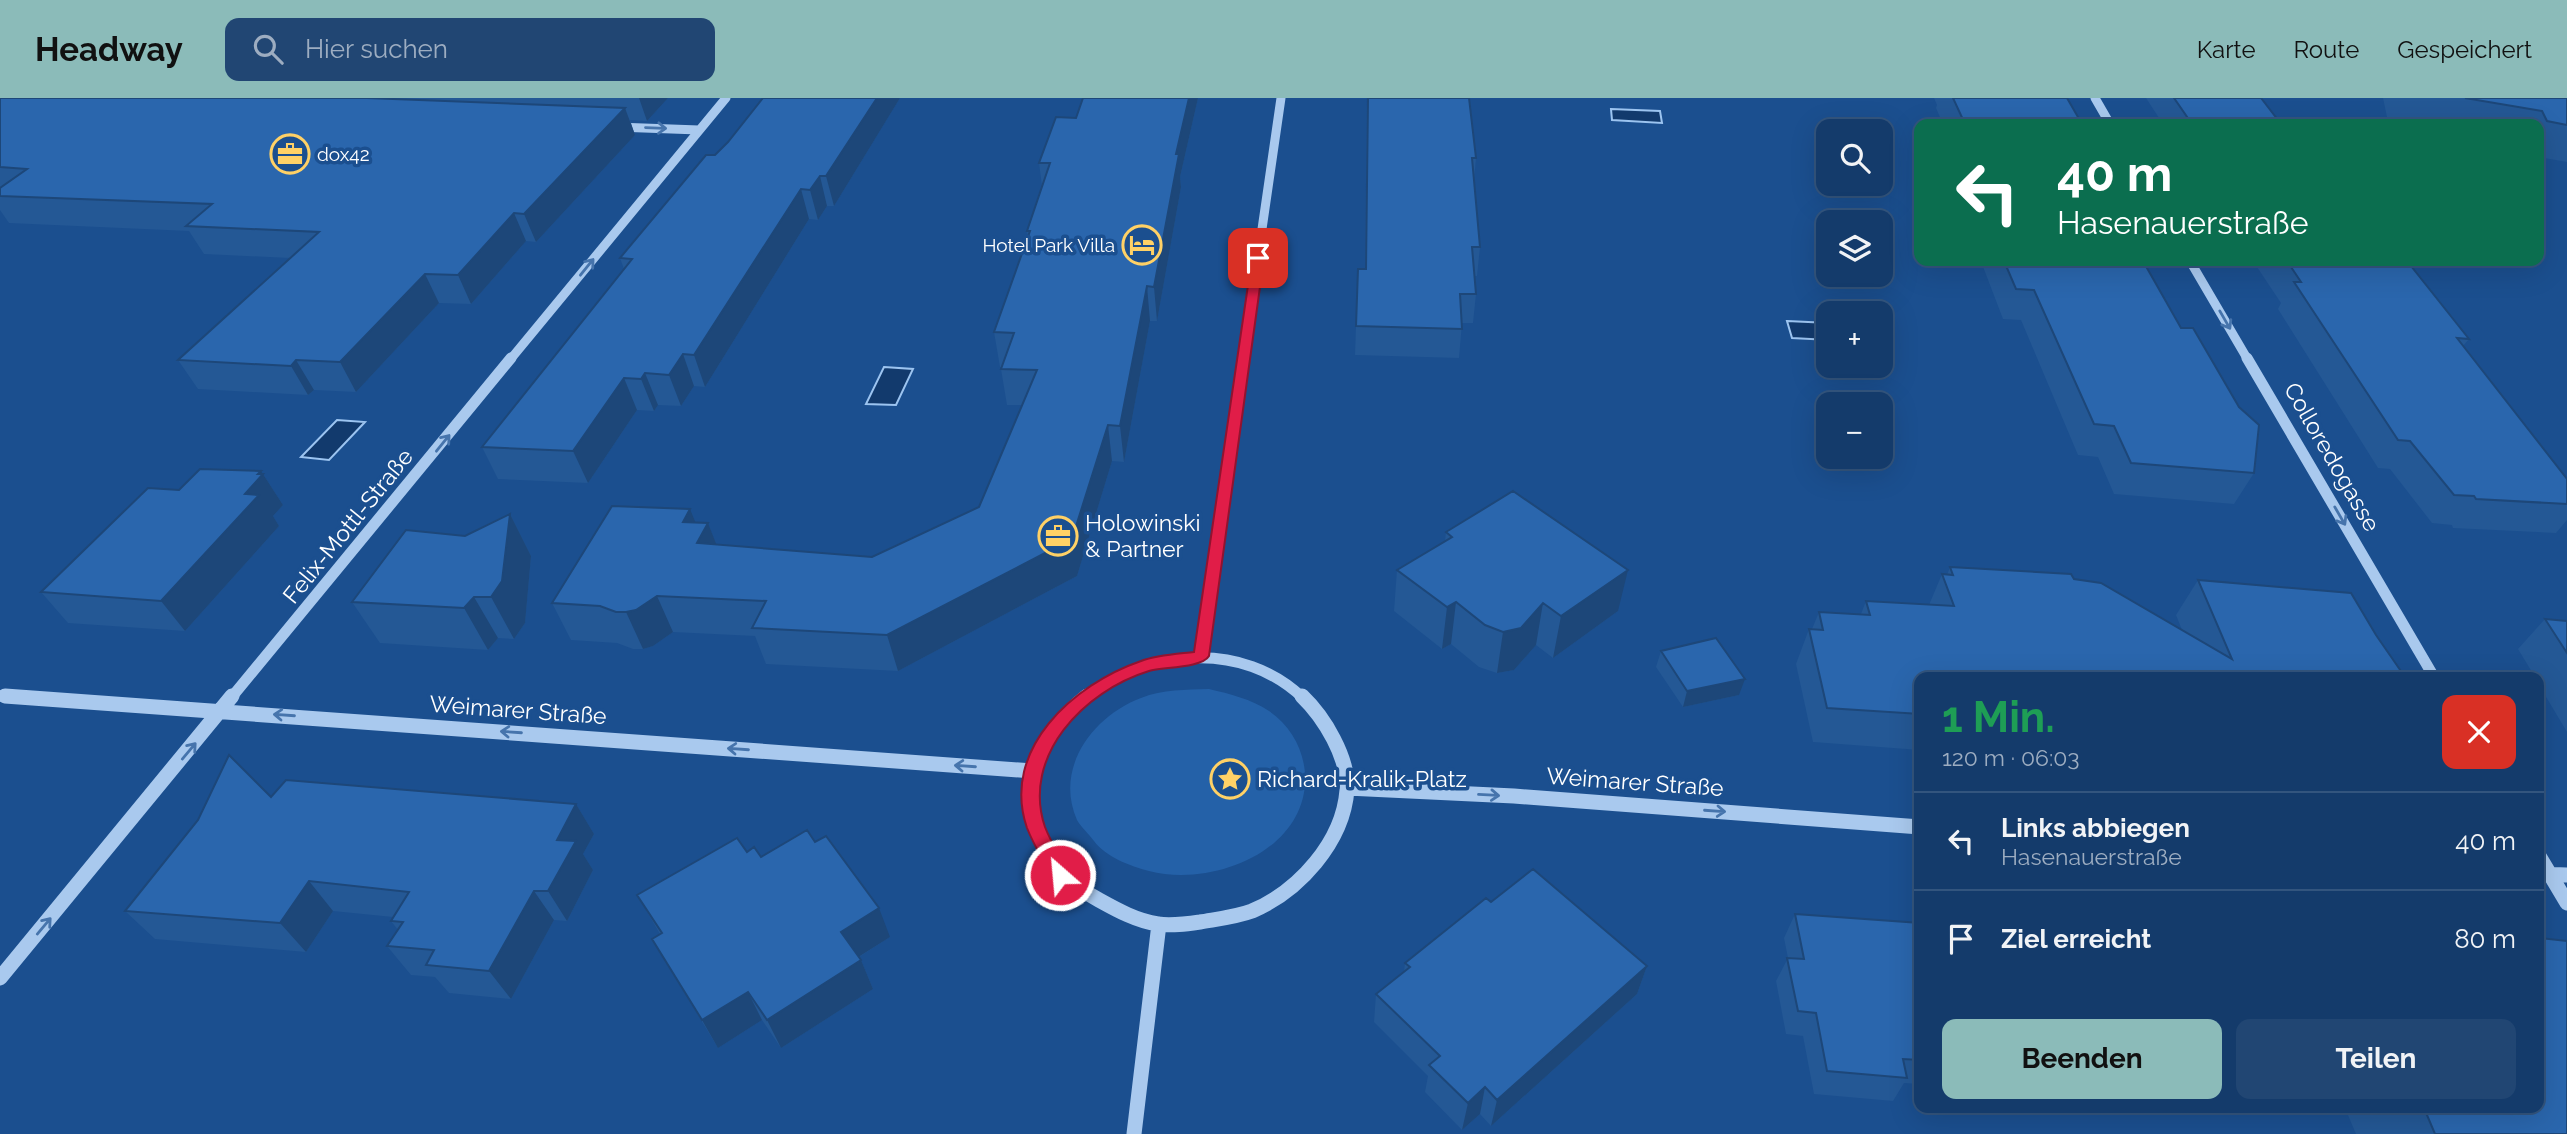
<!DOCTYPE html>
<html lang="de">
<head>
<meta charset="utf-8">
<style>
  body { margin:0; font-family:Raleway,sans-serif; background:#214673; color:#f1f3f6; height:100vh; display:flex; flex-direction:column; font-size:26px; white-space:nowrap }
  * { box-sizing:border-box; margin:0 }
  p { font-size:23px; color:#9dadc1 }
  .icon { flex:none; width:38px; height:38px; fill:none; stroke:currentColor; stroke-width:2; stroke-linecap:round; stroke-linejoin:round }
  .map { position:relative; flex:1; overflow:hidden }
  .side { position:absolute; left:1914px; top:574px; width:630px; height:441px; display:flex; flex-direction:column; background:#143b6b; border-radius:14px; box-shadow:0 7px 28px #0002,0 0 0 2px #33557e }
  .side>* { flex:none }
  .guide { position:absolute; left:1914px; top:21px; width:630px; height:147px; border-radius:14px; box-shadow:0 7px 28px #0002,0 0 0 2px #33557e; background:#0b6e4f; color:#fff; overflow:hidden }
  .controls { position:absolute; left:1816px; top:21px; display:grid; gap:14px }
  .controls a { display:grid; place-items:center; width:77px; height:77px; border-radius:14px; background:#143b6b; box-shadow:0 7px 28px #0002,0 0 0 2px #33557e; font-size:35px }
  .pin { position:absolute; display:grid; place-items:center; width:60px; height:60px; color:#fff; margin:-30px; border-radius:14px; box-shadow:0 4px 10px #0006 }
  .me { position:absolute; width:77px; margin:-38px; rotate:333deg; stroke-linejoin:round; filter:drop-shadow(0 0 5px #0008) }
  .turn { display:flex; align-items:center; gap:24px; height:147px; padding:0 28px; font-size:32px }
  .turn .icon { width:91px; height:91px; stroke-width:2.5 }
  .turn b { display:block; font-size:49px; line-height:60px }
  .round { display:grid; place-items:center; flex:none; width:74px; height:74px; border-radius:14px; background:#214673 }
  .head { display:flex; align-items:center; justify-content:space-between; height:119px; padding:0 28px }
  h1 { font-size:42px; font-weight:700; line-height:52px; color:#1e9e55 }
  .primary-button { display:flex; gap:14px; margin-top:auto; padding:14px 28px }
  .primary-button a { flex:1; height:80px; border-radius:14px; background:#8bbbb9; color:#111; font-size:28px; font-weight:700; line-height:80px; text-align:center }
  .primary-button a+a { background:#214673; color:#f1f3f6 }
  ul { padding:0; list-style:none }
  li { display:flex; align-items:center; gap:21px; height:98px; padding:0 28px; border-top:2px solid #33557e }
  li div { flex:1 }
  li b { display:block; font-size:26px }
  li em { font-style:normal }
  header { display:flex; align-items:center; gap:42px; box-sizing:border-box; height:98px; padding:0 35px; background:#8bbbb9; color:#111 }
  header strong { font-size:33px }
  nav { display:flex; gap:38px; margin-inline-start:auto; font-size:24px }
  .search { width:490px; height:63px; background:#214673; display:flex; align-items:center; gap:18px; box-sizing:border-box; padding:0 24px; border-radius:14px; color:#9dadc1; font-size:26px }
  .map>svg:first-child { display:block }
  .green { fill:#2461a8 }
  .water { fill:#123a6d; stroke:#9cc4f0; stroke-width:2 }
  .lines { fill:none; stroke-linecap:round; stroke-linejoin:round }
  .minor-far2 { stroke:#a9c9ee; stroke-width:9 }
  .minor-far1 { stroke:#a9c9ee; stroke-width:11 }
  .minor { stroke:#a9c9ee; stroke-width:15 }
  .wall { fill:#245895 }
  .shaded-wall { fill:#1d4779 }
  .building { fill:#2a66ad; stroke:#1d4779; stroke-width:2 }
  .oneway { stroke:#4674ac }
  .route { fill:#e11d48; stroke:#92132f; stroke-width:2 }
  .labels { text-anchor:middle; stroke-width:7; stroke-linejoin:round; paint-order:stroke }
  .far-poi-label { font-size:19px; fill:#fff; stroke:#1b4f8f; text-anchor:start }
  .street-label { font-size:23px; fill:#fff; stroke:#1b4f8f }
  .poi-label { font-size:23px; fill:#fff; stroke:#1b4f8f; text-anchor:start }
</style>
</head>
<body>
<header>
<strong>Headway</strong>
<div class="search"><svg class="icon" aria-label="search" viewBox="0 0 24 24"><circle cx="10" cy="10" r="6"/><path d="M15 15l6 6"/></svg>Hier suchen</div>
<nav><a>Karte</a><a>Route</a><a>Gespeichert</a></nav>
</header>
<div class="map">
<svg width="2567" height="1036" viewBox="0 0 2567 1036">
  <rect width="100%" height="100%" fill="#1b4f8f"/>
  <!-- green -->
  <path class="green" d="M1209,591c21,5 42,10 60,22 21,14 34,37 36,62 5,77 -92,115 -156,98 -19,-5 -43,-14 -55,-30 -5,-7 -13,-14 -17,-21 -23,-52 16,-104 64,-122 22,-9 45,-8 68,-9z"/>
  <!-- water -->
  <path class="water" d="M1611,11l49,2 2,12 -50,-3z
    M1787,223l42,2v17l-37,-2z
    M884,269l29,2 -17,36 -30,-1z
    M337,322l28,2 -36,38 -28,-3z"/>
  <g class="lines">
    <!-- minor-far2 -->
    <path class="minor-far2" d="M2095,0l15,26
      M616,29l83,3
      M2190,163l58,99
      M510,262l216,-262
      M1243,262l38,-262"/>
    <!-- minor-far1 -->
    <path class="minor-far1" d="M2247,260l187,319
      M1201,558l43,-298
      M0,598l29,2
      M231,600l280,-340
      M1085,600c64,-49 157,-58 218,0"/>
    <!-- minor -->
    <path class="minor" d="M5,598l1028,75
      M1087,598c-39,31 -62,68 -53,119 8,40 29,66 65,85 18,10 38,21 59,24 14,2 28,0 42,-2 17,-3 36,-5 52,-11 47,-20 91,-69 95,-121 2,-32 -23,-73 -45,-94
      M1347,690l167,8 406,31
      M2539,758l28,47
      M2539,776l28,1
      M0,880l232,-282
      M1134,1036l25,-210"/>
  </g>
  <!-- wall -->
  <path class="wall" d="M0,0h668l-21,23 -17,-1 5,15 -99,107 -10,-1 -55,63 -32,-1 -83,89 -42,-2 -6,5 -110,-6 -20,-29 112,-102 -86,-4 -15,-23 -180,-8 -9,-13z
    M763,0h137l-66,108h-7l-9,14 -9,-1 -104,168 -11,-1 -13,20 -23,-1 -4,6 -17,-1 -49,73 -90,-4 -16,-32 142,-178 -4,-11 108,-116z
    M1083,0h115l-18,79 1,10 -24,134h-7l-26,141 -12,-1 -35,115 -179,95 -132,-7 -11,-28 -82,-4 -20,14 -10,3h-10l-16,-6 -46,-3 -19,-37 143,-81 13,1 8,22 156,12 107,-50 43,-102h-15l-6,-36 1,-2h-2l-6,-35 34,-94 -1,-7 15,-45 -3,-23 37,-45z
    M1367,0h102l7,60 -2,23 6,66 -3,29h-3l2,18 -3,29h-11l-3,35 -104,-3 3,-86h7z
    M1934,0h133l15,26h-139l-7,-16 1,-3z
    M2146,0h115l20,26h-118z
    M2383,0h184v64l-28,-5v-33h-131l-12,-2 -2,-4 -7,-1z
    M1983,163h160l111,212 -20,31 -120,-10 -16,-37 -20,-2 -57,-135 -18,-1 -21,-55z
    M2253,163h154l62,78 -6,7 104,133v41l-11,13 -103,-5 -1,-3 -20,-2 -42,-54 -12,-1 -100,-159 3,-6z
    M261,373l22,34 -10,11 6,10 -94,105 -117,-8 -27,-31 138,-102z
    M510,416l21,42 -6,67 -11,16 -16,-1 -10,12 -108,-7 -28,-41 113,-66z
    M1446,434l172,79 -65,47 -17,-13 -22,25 -17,3 -18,-6 -28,-23 -9,5 -48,-38 3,-41 48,-29z
    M1950,469l124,12 108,51 -6,-15 22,-35 178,55 29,42h-485v73l-107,-8 -17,-78 13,-35h3l7,-17 42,2 5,-13 63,4 13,-31 5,1z
    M2545,521l22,2v111l-28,-47v-8h-4l-17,-28z
    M1661,553l78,44 -56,12 -27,-40z
    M271,699l305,7 18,30 -11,20 10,16 -26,51 -13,-1 -43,79 -62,-6 -14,-16 -24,-2 -24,-29 11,-16 -7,-9 2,-4 -60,-6 -27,41 -151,-13 -30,-28z
    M815,744l75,95 -31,20 2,3 12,29 -92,59 -19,-28 -44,28 -66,-109 8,-5 -23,-39 124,-38z
    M1491,804l156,64 -10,28 -146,132 -11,-12 -18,16 -37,-38 3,-16 -54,-54 2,-28 28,-22 1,-9z
    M1795,816l125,9v161l-16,-1 -11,18 -79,-7 -11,-58 -17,-2 -10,-53 12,-23 -4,-20z
    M2345,1010h194l28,26h-211z"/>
  <!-- shaded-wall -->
  <path class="shaded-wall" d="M639,0h29l-21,23z
    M877,0h23l-66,108 -8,-30z
    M1189,0h9l-18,79 1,10 -24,134 -3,-34 22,-133z
    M625,10l10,27 -99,107 -12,-28z
    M820,78l7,30 -9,14 -8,-30z
    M801,91l8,30 -104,168 -11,-32z
    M514,115l12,28 -55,63 -13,-29z
    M425,176l14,29 -83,89 -16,-30z
    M1147,188l3,35 -26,141 -4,-36z
    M683,256l11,32 -13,20 -12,-31z
    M296,262l18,30 -6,5 -17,-29z
    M645,275l13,32 -4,6 -13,-32z
    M624,280l13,32 -49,73 -15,-32z
    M1108,327l4,36 -35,115 -179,95 -11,-36z
    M261,373l22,34 -10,11 6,10 -94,105 -24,-30 84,-107z
    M690,411l11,27 7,-13 14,36 -25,-1 -14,-36z
    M510,416l21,42 -6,67 -11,16 -23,-42z
    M1628,472l-10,41 -65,47 8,-42z
    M657,498l16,36 -20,14 -10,3 -17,-37z
    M474,499l24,41 -10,12 -24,-42z
    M1456,504l-5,42 -9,5 5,-42z
    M1543,505l-7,42 -22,25 -17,3 6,-41z
    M1745,581l-6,16 -56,12 4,-16z
    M576,706l18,30 -11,20 10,16 -26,51 -19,-30 9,-51z
    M309,783l24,30 -27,41 -26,-29z
    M534,793l20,29 -43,79 -22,-28z
    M879,810l11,29 -38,24 -11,-29z
    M861,862l12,29 -92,59 -14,-28z
    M1647,868l-10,28 -146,132 6,-26z
    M748,894l14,28 -44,28 -16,-28z
    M1485,989l-5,27 -18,16 6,-27z"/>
  <!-- building -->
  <path class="building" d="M0,0h367l258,10 -101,106 -10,-1 -56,62 -33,-1 -85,88 -44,-2 -5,6 -113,-6 141,-128 -133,-6 26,-22 -212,-8v-8l27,-19 -27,-2z
    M763,0h114l-51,78h-6l-10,14 -9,-1 -107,166 -11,-1 -14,21 -24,-2 -4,6 -17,-1 -51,73 -91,-4 150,-188 -12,-1 86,-103h9l13,-13z
    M1083,0h106l-13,56h3l-25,133 -7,-1 -27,140 -12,-1 -36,114 -185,96 -135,-7 14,-27 -109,-5 -21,14 -10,2h-10l-16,-6 -48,-3 60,-97 78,3 -7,13 25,1 -11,20 175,14 107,-50 58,-137 -36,-1 13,-36 -20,-1 36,-101h-3l23,-68h-11l17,-46 20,1z
    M1368,0h101l7,60h-4l8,89h-8l4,47h-16l2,35 -106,-3 2,-57h8z
    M1953,0h114l15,26h-117z
    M2174,0h87l20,26h-89z
    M2465,0h102v27l-20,-4 -5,-10z
    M2004,163h139l38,67h12l46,79 20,18 -5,48 -123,-10 -17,-37 -20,-2 -60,-134 -18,-1z
    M2287,163h120l62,78 -12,-1 110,141v25l-91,-5 -2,-3 -20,-1 -44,-54 -12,-1 -104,-158h7z
    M200,371l61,2 -3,3h5l-18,20 14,1 -98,106 -120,-9 107,-104 31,2z
    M1513,393l115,79 -67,46 -18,-13 -22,25 -18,4 -18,-7 -29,-23 -9,5 -50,-37 55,-33 -6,-5z
    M510,416l-8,67 -11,16h-17l-10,11 -112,-6 54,-72 59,6z
    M1950,469l121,7 3,5 27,4 131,76 -34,-79 153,13 25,42 29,42h-485v37l-93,-6 -18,-79 14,1 -4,-18 51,3 -4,-14 88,5 -12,-32 11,1z
    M2545,521l22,2v32z
    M1716,540l29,41 -58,12 -26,-40z
    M229,657l42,42 15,-17 290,24 -19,36 19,1 -28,50h-14l-45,80 -63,-6 8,-15 -47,-4 16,-24 -12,-1 18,-29 -100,-11 -29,42 -155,-12 73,-91z
    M807,732l8,12 11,-6 53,72 -38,24 20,28 -94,60 -19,-28 -46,28 -50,-81 10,-6 -25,-38 100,-57 10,14 7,-5 7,10z
    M1533,771l114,97 -150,134 -12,-13 -17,16 -39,-38 11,-9 -64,-62 34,-27 -5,-4 81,-65 5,4z
    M1795,816l125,9v137l-17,-1 4,19 -80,-7 -11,-58 -18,-2 -11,-53 17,1z
    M2539,840l28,3v193h-132l-11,-26h115z"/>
  <!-- one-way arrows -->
  <defs><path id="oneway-shaft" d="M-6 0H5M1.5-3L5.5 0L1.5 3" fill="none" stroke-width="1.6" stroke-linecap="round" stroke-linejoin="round" transform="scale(1.75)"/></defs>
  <g class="oneway">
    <use href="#oneway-shaft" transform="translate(656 30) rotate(2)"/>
    <use href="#oneway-shaft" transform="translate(587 169) rotate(-51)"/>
    <use href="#oneway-shaft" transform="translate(2225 222) rotate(60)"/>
    <use href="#oneway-shaft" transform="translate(443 345) rotate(-51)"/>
    <use href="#oneway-shaft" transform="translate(2340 418) rotate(60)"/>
    <use href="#oneway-shaft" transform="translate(284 617) rotate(-176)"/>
    <use href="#oneway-shaft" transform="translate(511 634) rotate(-176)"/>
    <use href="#oneway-shaft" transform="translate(738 651) rotate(-176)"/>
    <use href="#oneway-shaft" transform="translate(189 653) rotate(-50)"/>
    <use href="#oneway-shaft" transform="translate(965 668) rotate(-176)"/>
    <use href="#oneway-shaft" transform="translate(1489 697) rotate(3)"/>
    <use href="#oneway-shaft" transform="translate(1715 713) rotate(4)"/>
    <use href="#oneway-shaft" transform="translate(44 828) rotate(-50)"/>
  </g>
  <!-- route -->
  <path class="route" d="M1258,157l6,3 -55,398c-7,12 -46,11 -60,15 -65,20 -128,85 -104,156 6,16 17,32 25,48l-3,5 -7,3 -6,-3c-9,-17 -20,-34 -27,-52 -27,-79 47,-144 114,-167 16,-6 36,-7 53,-9l58,-394z"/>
  <!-- icons -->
  <defs>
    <g id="office-ring" transform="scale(2.0125)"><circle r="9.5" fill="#1b4f8f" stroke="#ffd166" stroke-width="1.5"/><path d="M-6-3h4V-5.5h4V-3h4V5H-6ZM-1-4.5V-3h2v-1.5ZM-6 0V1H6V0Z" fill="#ffd166"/></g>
    <g id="hotel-ring" transform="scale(2.0125)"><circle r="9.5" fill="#1b4f8f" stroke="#ffd166" stroke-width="1.5"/><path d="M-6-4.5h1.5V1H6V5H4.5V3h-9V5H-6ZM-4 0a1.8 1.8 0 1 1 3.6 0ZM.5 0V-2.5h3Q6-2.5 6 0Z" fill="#ffd166"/></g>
    <g id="sight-ring" transform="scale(2.0125)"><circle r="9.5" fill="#1b4f8f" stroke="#ffd166" stroke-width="1.5"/><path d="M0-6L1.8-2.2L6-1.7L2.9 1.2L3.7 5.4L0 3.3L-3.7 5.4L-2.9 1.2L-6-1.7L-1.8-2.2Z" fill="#ffd166"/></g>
  </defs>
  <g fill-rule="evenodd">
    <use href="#office-ring" x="290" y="56"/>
    <use href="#hotel-ring" x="1142" y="147"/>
    <use href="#office-ring" x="1058" y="438"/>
    <use href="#sight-ring" x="1230" y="681"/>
  </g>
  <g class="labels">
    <!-- far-poi labels -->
    <g class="far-poi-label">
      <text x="317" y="63">dox42</text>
      <text x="1115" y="154" text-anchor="end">Hotel Park Villa</text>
    </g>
    <!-- street labels -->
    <g class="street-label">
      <text transform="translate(2332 359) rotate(60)" y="8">Colloredogasse</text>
      <text transform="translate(348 428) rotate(-51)" y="8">Felix-Mottl-Straße</text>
      <text transform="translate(518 612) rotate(4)" y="8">Weimarer Straße</text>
      <text transform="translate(1635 684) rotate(4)" y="8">Weimarer Straße</text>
    </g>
    <!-- poi labels -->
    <g class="poi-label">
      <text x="1085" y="433">Holowinski<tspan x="1085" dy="26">&amp; Partner</tspan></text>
      <text x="1257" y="689">Richard-Kralik-Platz</text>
    </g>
  </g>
</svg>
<div class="controls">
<a><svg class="icon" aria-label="search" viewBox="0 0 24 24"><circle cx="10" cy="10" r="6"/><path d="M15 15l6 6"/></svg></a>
<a><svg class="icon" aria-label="layers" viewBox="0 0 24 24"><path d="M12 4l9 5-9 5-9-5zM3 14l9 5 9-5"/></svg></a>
<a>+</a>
<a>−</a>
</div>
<div class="pin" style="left:1258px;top:160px;background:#d93025"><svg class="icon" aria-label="arrive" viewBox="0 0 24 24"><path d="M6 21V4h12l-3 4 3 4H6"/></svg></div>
<svg class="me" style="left:1060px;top:777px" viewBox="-20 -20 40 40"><circle r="17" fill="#e11d48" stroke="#fff" stroke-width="3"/><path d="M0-11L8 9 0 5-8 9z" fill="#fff"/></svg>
<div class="guide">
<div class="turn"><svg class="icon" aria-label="left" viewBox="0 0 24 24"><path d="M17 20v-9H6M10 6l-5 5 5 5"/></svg><div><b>40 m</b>Hasenauerstraße</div></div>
</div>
<section class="side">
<div class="head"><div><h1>1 Min.</h1><p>120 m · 06:03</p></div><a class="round" style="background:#d93025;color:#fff"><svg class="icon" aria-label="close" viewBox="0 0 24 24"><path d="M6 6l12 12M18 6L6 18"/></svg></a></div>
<ul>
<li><svg class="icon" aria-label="left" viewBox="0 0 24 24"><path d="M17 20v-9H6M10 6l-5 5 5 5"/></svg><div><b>Links abbiegen</b><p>Hasenauerstraße</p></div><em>40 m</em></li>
<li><svg class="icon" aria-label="arrive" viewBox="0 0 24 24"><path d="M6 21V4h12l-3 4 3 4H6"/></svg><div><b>Ziel erreicht</b></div><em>80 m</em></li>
</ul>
<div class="primary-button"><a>Beenden</a><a>Teilen</a></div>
</section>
</div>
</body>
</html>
